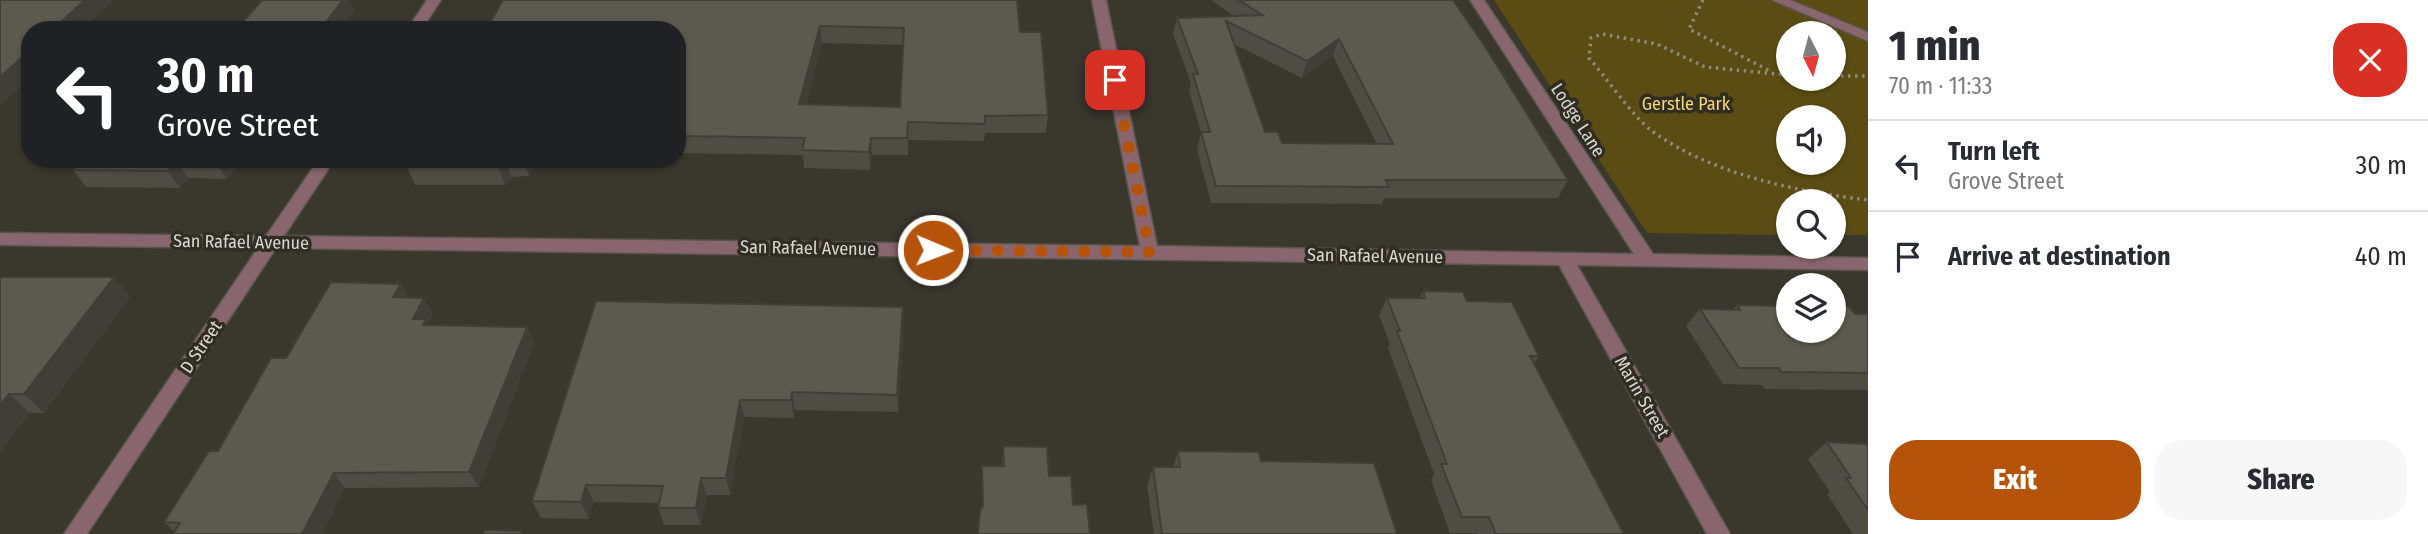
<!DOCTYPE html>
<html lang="en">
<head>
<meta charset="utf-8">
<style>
  body { margin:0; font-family:"Fira Sans Condensed",sans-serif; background:#f7f7f7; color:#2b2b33; height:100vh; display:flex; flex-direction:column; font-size:26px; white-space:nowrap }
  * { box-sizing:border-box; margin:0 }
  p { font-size:23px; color:#7c7c81 }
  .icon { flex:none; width:38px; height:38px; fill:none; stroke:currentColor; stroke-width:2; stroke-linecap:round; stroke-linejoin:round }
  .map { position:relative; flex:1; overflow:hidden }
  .side { display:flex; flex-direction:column; background:#fff; width:560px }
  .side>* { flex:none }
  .hud { position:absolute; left:21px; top:21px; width:665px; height:147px; border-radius:28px; box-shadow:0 2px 5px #0004; background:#202124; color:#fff; overflow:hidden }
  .needle { width:46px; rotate:174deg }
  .controls { position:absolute; left:1776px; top:21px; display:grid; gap:14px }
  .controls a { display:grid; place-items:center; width:70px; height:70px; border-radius:50%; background:#fff; box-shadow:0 2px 5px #0004; font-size:35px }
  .pin { position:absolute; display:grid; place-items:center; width:60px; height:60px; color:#fff; margin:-30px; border-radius:14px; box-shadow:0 4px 10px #0006 }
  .me { position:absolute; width:77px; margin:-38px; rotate:91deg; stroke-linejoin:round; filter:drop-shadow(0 0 5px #0008) }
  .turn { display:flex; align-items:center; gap:24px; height:147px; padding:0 21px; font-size:32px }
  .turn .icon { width:91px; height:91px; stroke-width:2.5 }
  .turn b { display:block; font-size:49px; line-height:60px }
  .round { display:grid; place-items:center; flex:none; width:74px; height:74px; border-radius:28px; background:#f7f7f7 }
  .head { display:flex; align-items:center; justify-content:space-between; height:119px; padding:0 21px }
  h1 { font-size:42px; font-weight:800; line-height:52px }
  .action { display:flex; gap:14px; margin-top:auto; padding:14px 21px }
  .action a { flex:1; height:80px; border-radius:28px; background:#b45309; color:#fff; font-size:28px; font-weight:800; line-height:80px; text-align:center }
  .action a+a { background:#f7f7f7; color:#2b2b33 }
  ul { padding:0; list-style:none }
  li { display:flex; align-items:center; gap:21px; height:91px; padding:0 21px; border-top:2px solid #e1e1e2 }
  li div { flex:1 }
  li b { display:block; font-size:26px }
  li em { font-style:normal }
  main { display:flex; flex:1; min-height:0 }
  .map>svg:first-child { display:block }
  .green { fill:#5b4c13; fill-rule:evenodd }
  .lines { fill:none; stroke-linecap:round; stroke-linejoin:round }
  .minor-casing { stroke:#57544b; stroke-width:3 }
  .path { stroke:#8d8a82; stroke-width:3.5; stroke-dasharray:2.5 4.5; stroke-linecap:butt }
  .minor { fill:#89666d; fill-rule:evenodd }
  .wall { fill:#4f4d43; fill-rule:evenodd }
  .shaded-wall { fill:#403e37 }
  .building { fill:#5c594e; stroke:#403e37; stroke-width:2; fill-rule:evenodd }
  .route { stroke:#b45309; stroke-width:12; stroke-dasharray:0 21.6 }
  .labels { text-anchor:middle; stroke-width:7; stroke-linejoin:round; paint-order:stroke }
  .park-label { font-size:18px; fill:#f7d76c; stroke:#302d23 }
  .street-label { font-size:18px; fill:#d9d7d1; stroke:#302d23 }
</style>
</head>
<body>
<main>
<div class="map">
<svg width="1868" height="534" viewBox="0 0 1868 534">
  <rect width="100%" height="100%" fill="#3a372d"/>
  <!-- green -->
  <path class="green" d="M1494,0h374v235h-34v-34h-46v34l-141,-2zM1788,33h46v46h-46zM1788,117h46v46h-46z"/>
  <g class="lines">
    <!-- minor casing -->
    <g class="minor-casing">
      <path id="minor" d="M427,0h14l-20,30h-14z
        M1092,0h14l51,246 477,8 -164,-254h14l169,254 215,4v12l-291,-5 153,269h-23l-148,-269 -1283,-17 -189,286h-23l194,-286 -258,-3v-12l266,3 53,-77h16l-51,77 856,10z
        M1772,0h18l78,32v9z"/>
    </g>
    <!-- path -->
    <path class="path" d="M1703,0l-14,29 81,42
      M1788,75l-83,-8 -48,-23 -55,-10 -11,4 -2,20c16,18 45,60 63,73 61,44 143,60 216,69
      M1834,76h34"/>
    <!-- minor -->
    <use href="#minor" class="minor"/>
  </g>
  <!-- wall -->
  <path class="wall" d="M503,0l517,32 28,83 -2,18h-61l-1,8 -76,-1v15h-36l-2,15 -66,-2 -1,-13 -126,-2v-63l2,-6h-2v-54zM822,43l81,2 -3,62 -94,-3z
    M1211,0h242l115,180 -10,18h-174l-2,6 -171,-1 -14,-54 4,-17 -12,-41 2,-8 -18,-49 4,-16 57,-2zM1234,44l68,34 31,-22 44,88 -95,-1 -17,-11z
    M82,159h160l-15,20 -39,-1 -8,10 -94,-1 -13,-17z
    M411,159h126l-8,17 -17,1 -7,8h-90l-8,-18z
    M0,277h114l16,20 -86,116h-14l-30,39z
    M1423,291l44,10 72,55 -5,7 90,171h-147v-1h-27l-19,-53 3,-6 -46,-126 2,-4 -11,-29 8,-17h32z
    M408,297l25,17 -5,10 1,1 98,2 7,16 -55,144 -134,1 -170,44 -11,-10 54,-71z
    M596,301l308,24 -6,87 -103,-2 -1,8 -50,-1 -14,78h-23l-6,30h-37l-6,-17 1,-5 -65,-1 -5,17 -48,-1 -9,-17z
    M1737,305l131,9v76l-103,-1 -3,-4 -39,-1 -37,-58 14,-17h33z
    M1827,442l41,2v90h-15l-26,-40 3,-2 -22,-33z
    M1003,446l44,1 -69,86 4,-25v-42h20z
    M1178,451l83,10 136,73h-243l-7,-48 6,-19h20z"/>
  <!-- shaded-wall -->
  <path class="shaded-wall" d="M85,0h29l-32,30h-30z
    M340,0h10l5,11 -14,19h-21z
    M820,26l2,17 -20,78 -3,-17z
    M1339,39l-6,17 -31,22 5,-17z
    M30,50v28l-30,28v-29z
    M871,138l1,17 -2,15 -1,-18z
    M218,159h24l-15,20 -12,-17z
    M505,159l7,18 -7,8 -7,-18z
    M523,159h14l-8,17z
    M176,161l12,17 -8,10 -12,-17z
    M114,277l16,20 -86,116 -20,-19z
    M401,284l9,16 -17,-3z
    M424,298l9,16 -5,10 6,11 -21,-16z
    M903,307l1,18 -6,87 -1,-17z
    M527,327l7,16 -55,144 -10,-15z
    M792,392l3,18 -1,8 -3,-18z
    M9,394l21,19 -30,39v-47z
    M740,400l4,17 -14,78 -4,-17z
    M334,473l11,15 -22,46h-21z
    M701,478l6,17 -6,30 -5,-17z
    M586,485l8,17 -5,17 -8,-17z"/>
  <!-- building -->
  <path class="building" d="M0,0h85l-33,30h-22v20l-30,27z
    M262,0h81l-23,30h-84z
    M503,0h514l3,32h21l7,83 -63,1v8l-77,-2 -1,16h-36l-2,14 -67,-2 3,-12 -128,-2v-46l8,-23h-8v-37h-191zM820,26l84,2 -4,79 -101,-3z
    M1239,0h214l33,48 82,132h-182l3,7 -173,-1 -15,-54h9l-17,-58h5l-21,-56 85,-3zM1226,21l81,40 32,-22 54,105 -111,-1 -4,-11h-13z
    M82,159h136l-3,3 -39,-1 -8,10 -95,-1z
    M411,159h94l-7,8h-91z
    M0,277h114l-90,117h-15l-9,11z
    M331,282l70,2 -8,13 31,1 -11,21h13l-3,6 104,2 -58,145 -135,1 -32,61h-129l7,-11 -16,-1 45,-71h9l53,-93h15z
    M1423,291l40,1 4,9 45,1 27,54h-9l94,178h-128l-7,-17h-27l-21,-53h6l-50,-133h3l-13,-33h38z
    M596,301l307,6 -6,88 -105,-3 -1,8h-51l-14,78h-25l-5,30h-38l5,-22 -77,-1 -5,17 -49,-1z
    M1737,305l51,1v25h46v-24h15l6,7h13v59l-87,-1 -2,-4h-40l-39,-59 40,1z
    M1827,442l41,2v66l-22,-32h5z
    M1003,446l44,1 2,29h22l2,29 14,-1 3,30h-113l1,-1 2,-23 3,-4 -1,-40h22z
    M1178,451l81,1 2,9 113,2 23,71h-235l-9,-67h27z
    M484,530l38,1 -1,3h-38z"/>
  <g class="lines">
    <!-- route -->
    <path class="route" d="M933,250l217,2 -35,-172"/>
  </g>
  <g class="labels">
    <!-- park labels -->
    <g class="park-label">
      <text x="1686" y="110">Gerstle Park</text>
    </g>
    <!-- street labels -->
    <g class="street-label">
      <text transform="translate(1578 120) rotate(57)" y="6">Lodge Lane</text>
      <text transform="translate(241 242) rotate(1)" y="6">San Rafael Avenue</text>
      <text transform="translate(808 248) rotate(1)" y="6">San Rafael Avenue</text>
      <text transform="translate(1375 256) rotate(1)" y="6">San Rafael Avenue</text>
      <text transform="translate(201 347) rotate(-56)" y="6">D Street</text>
      <text transform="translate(1642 397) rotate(60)" y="6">Marin Street</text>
    </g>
  </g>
</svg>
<div class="controls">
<a><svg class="needle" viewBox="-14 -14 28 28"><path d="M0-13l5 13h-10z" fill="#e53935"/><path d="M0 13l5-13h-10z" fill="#7c7c81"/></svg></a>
<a><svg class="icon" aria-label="sound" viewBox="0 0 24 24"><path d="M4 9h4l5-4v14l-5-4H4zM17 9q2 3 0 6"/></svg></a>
<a><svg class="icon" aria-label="search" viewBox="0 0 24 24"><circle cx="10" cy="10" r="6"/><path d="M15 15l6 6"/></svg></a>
<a><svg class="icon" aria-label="layers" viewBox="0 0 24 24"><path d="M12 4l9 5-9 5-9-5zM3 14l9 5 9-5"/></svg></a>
</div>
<div class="pin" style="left:1115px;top:80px;background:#d93025"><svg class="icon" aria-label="arrive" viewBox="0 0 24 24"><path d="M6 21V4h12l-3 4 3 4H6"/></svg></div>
<svg class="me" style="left:933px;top:250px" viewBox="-20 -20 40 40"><circle r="17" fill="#b45309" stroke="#fff" stroke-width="3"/><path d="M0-11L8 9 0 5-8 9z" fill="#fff"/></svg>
<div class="hud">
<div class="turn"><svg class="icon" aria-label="left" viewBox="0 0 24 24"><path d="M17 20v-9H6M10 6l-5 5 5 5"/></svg><div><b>30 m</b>Grove Street</div></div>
</div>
</div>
<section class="side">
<div class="head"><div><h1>1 min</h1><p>70 m · 11:33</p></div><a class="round" style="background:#d93025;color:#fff"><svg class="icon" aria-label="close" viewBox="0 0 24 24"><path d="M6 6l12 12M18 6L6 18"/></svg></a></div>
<ul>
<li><svg class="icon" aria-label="left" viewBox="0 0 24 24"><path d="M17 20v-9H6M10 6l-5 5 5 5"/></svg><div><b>Turn left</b><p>Grove Street</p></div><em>30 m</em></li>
<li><svg class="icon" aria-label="arrive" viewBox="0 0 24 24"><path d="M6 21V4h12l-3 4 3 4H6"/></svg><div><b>Arrive at destination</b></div><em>40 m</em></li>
</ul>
<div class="action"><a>Exit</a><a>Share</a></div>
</section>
</main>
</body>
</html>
